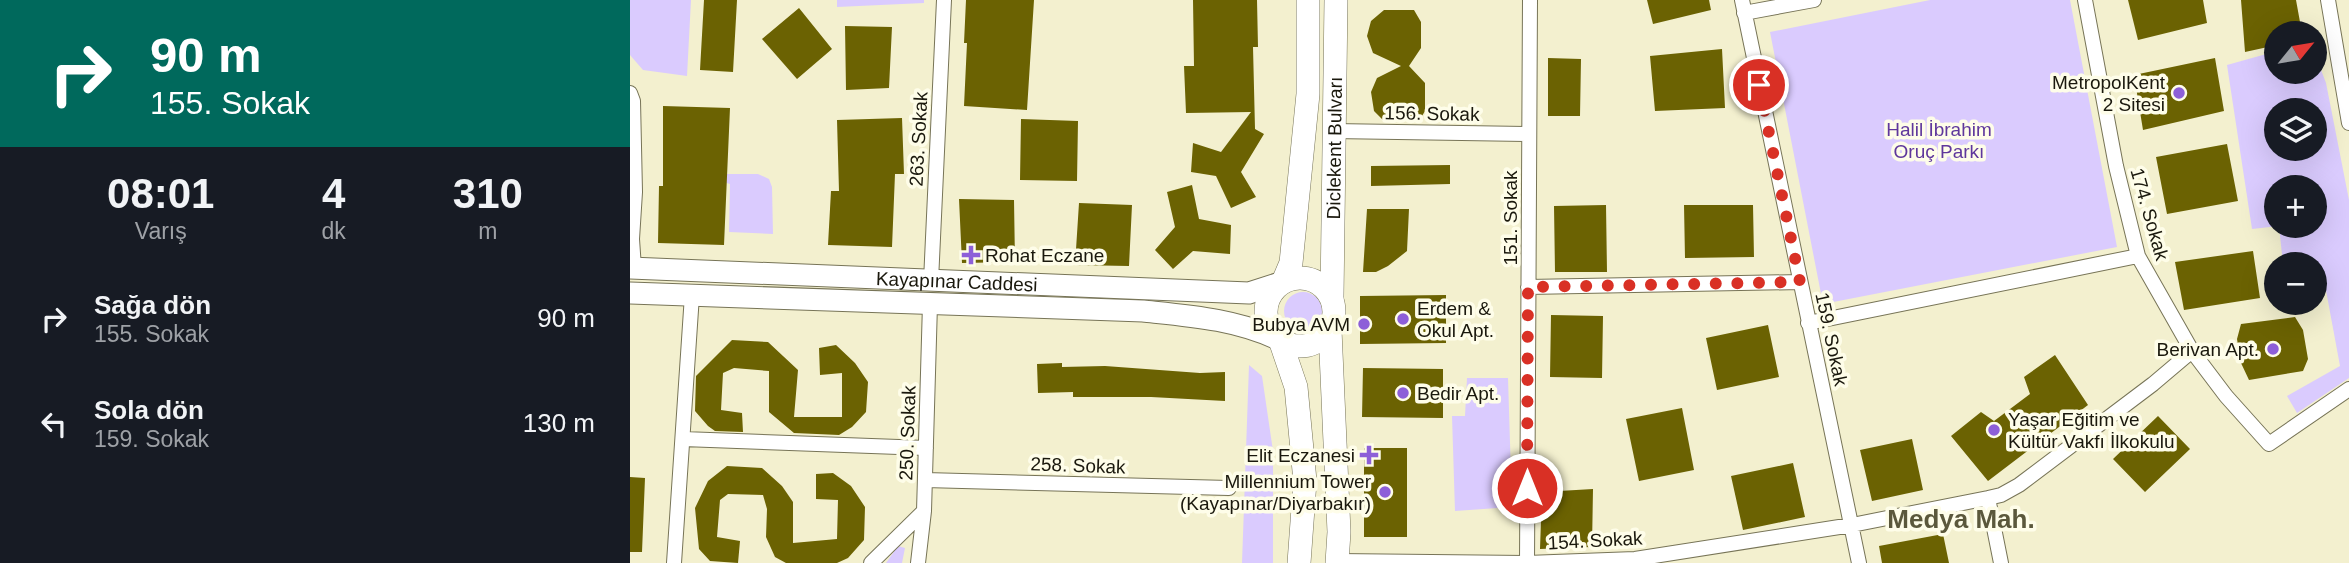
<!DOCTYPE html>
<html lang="tr">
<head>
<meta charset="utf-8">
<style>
  body { margin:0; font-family:Arial,sans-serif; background:#242831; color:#f1f3f6; height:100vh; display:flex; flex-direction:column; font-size:26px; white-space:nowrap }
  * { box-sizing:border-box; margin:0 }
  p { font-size:23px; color:#9ea1a6 }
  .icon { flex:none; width:38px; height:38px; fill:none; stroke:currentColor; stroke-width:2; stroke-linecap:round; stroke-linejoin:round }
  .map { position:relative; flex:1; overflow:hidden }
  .side { display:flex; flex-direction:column; background:#171b24; width:630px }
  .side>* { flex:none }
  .guide { background:#00695c; color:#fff; overflow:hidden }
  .needle { width:46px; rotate:60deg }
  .fabs { position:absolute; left:1634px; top:21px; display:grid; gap:14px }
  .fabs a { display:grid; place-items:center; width:63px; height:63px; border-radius:50%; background:#171b24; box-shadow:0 7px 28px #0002; font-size:35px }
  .pin { position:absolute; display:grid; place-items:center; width:60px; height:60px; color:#fff; margin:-30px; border:4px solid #fff; border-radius:50%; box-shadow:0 2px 7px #0007 }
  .me { position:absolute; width:77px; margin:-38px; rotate:0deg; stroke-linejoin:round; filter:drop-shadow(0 0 5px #0008) }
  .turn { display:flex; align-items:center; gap:24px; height:147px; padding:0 35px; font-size:32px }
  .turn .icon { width:91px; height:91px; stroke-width:2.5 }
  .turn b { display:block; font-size:49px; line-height:60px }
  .eta { display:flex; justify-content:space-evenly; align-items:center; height:119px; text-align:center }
  .eta b { font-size:42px; font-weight:700; line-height:49px }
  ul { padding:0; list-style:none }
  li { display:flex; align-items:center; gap:21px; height:105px; padding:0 35px }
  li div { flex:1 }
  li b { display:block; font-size:26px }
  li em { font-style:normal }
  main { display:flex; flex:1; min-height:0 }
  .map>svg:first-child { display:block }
  .green { fill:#dacbfe; fill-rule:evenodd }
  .building { fill:#6b6202 }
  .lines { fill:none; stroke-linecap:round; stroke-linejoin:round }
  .minor-casing { stroke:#777457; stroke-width:16 }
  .secondary-casing { stroke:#777457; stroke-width:23 }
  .primary-casing { stroke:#777457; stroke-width:24 }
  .minor { stroke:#fff; stroke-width:14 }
  .secondary { stroke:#fff; stroke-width:21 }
  .primary { stroke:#fff; stroke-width:23 }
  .route { stroke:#d93025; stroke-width:12; stroke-dasharray:0 21.6 }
  .poi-dot { fill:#8d5fd8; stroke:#fefde9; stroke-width:2.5 }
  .labels { text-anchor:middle; stroke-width:7; stroke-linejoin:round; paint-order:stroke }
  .poi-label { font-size:19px; fill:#1a180d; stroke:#fefde9; text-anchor:end }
  .street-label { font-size:19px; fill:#1a180d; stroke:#fefde9 }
  .park-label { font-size:19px; fill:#5f379c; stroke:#fefde9 }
  .district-label { font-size:26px; font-weight:bold; fill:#5b583c; stroke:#fefde9 }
</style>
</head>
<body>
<main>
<section class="side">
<div class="guide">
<div class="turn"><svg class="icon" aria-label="right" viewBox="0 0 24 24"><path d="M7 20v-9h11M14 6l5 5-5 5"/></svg><div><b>90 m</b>155. Sokak</div></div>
</div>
<div class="eta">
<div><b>08:01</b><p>Varış</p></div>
<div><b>4</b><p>dk</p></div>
<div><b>310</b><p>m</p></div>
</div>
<ul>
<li><svg class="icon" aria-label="right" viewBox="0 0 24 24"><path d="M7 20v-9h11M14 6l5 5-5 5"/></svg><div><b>Sağa dön</b><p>155. Sokak</p></div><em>90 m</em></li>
<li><svg class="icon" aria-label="left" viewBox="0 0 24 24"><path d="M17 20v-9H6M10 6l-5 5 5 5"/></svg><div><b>Sola dön</b><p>159. Sokak</p></div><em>130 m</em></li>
</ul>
</section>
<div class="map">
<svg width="1719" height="563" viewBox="0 0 1719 563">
  <rect width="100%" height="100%" fill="#f3f0cf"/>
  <!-- green -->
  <path class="green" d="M0,0h61l-4,76 -44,-6 -13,-15z
    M207,0h87v3l-87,4z
    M1300,0h140l47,247 -294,57 -53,-272z
    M1647,51v21h38v-18l11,29 23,117v178l-52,35 -10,-17 53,-30 -15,-81 -10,1v-22h-32l-4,-38 -27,3 -25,-164zM1647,110h38v39h-38zM1685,187v39h-38v-39z
    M90,174h38l11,5 3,8 1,47 -44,-2 1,-48 -10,-3z
    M654 311a19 19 0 1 1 38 0a19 19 0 1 1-38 0Z
    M619,365l13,11 11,75v112h-31z
    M837,378h41l4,129 -57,4 -3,-95h13z
    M268,546l7,2 -3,15h-16z"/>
  <!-- building -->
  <path class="building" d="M74,0h33l-4,72 -33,-2z
    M336,0h68l-7,110 -63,-4 3,-63h-3z
    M563,0h64l1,47h-5l2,82 9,5 -23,38 15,25 -25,11 -15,-32 -25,-4 2,-29 28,9 30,-40 -65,1 -2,-47h10z
    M1017,0h62l2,10 -58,14z
    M1498,0h75l4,23 -69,17z
    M1611,0h55l6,33h-25v12l-32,7z
    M169,8l33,41 -35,30 -35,-40z
    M754,10h30l7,12v26l-12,18 16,17v28l-6,10 -36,-1 -9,-9 -3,-19 6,-14 24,-12 -28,-13 -6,-17 4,-15z
    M215,26l47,1 -3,61 -43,2z
    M1092,49l3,59 -70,3 -5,-55z
    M918,58l33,1 -1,57h-32z
    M1585,58l9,53 -81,19 -9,-55z
    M33,106l67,2 -6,137 -66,-2 1,-57h4z
    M272,118l2,56h-9l-3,73 -64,-2 3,-54h8l-2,-71z
    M391,119l57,2 -1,60 -57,-1z
    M1597,144l11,57 -71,13 -11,-57z
    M820,165v19l-79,2v-20z
    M562,185l7,34 32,6 -1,29 -37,-3 -20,18 -18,-19 20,-23 -8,-35z
    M329,199l55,1 1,62 -53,1z
    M449,203l53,2 -3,61 -54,-1z
    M976,205l1,67h-52l-1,-66z
    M1054,205h69l1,52 -69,1z
    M737,209h42l-2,42 -19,15 -12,6h-13z
    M1623,251l7,47 -76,12 -9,-48z
    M816,295v48l-86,1v-48z
    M921,315l52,1 -1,62 -52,-1z
    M1665,317l8,13 5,29 -5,12 -54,9 -8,-17 -4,-24 4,-15z
    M1138,325l11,52 -62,13 -11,-52z
    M102,340l36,2 30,28 -4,47h48v-44l-22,2 -1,-27 17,-3 19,18 13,19 -2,30 -14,15 -13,8 -45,-2 -25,-21v-41l-35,-3 -11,5 -2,37 21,3 1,19 -28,-1 -7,-5 -13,-15 1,-35z
    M1425,355l33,50 -100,76 -37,-45 30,-24 13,9 36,-27 -6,-17z
    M432,363v4l43,-1 95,7 25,-1v29l-74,-4h-78v-5l-35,1 -1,-29z
    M733,368l80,1v49l-81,-1z
    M1052,408l12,62 -55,11 -13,-62z
    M1528,416l32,33 -45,43 -32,-33z
    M1282,439l11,51 -51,11 -12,-51z
    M734,448h43v89h-43z
    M1163,463l12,54 -62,13 -12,-54z
    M97,466l35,2 20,18 11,16v41l44,-4 1,-39 -22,-1v-25l17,-1 18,13 14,21 -1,33 -16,18 -11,5h-51l-11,-6 -9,-20 1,-28 -4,-14 -35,-1 -8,6 -3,37 23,4 -2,22 -28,-2 -11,-12 -4,-41 13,-27z
    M0,477l15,1 -3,74h-12z
    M963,489l-1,58 -52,2 2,-57z
    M1313,534l6,29h-67l-3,-17z"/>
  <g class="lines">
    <!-- minor casing -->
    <g class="minor-casing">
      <path id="minor" d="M1112,0l117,563
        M1455,0l31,166 22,90 54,95 34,45 43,48 80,-55
        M1698,0l21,123
        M1114,13l70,-13
        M0,93l3,8 2,91 -3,47 2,29
        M703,131l196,3
        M301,281l13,-281
        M898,287l272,-5
        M1178,323l330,-67
        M53,439l243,9
        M295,480l304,8
        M1358,498l13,65
        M707,561l190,2 108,-4 217,-34 136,-27 13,-3 18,-10 134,-101 39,-33
        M44,563l18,-268
        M241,563l53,-52
        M288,563l6,-52 6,-207
        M897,563l3,-563"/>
    </g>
    <!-- secondary casing -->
    <g class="secondary-casing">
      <g id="secondary">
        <path id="s1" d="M0,268l619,25 34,-11"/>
        <path d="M0,293l513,18c48,5 92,8 137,29"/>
      </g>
    </g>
    <!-- primary casing -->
    <g class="primary-casing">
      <g id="primary">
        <circle cx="670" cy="312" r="34"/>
        <path d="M653,282l8,-19 17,-169v-94"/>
        <path id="s2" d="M702,297l4,-297"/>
        <path d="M700,330l9,202 -2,31"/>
        <path d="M650,340l16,47 9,94 -6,82"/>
      </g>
    </g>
    <!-- minor -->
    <use href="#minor" class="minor"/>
    <!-- secondary -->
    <use href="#secondary" class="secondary"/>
    <!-- primary -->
    <use href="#primary" class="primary"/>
  </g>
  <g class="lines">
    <!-- route -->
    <path class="route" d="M897,488l1,-201 272,-5 -41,-197"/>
  </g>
  <!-- markers -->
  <g class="poi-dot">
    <circle cx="1549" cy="93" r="7"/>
    <path d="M337.5 244.5h7v7h7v7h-7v7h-7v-7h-7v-7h7z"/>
    <circle cx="773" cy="319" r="7"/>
    <circle cx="734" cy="324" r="7"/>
    <circle cx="1643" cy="349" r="7"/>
    <circle cx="773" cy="393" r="7"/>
    <circle cx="1364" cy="430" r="7"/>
    <path d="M735.5 444.5h7v7h7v7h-7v7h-7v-7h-7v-7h7z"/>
    <circle cx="755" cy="492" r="7"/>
  </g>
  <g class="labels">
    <!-- poi labels -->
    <g class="poi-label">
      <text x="1535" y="89">MetropolKent<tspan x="1535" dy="22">2 Sitesi</tspan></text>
      <text x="355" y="262" text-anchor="start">Rohat Eczane</text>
      <text x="787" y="315" text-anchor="start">Erdem &amp;<tspan x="787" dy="22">Okul Apt.</tspan></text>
      <text x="720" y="331">Bubya AVM</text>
      <text x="1629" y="356">Berivan Apt.</text>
      <text x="787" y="400" text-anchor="start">Bedir Apt.</text>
      <text x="1378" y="426" text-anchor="start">Yaşar Eğitim ve<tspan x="1378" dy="22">Kültür Vakfı İlkokulu</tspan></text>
      <text x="725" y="462">Elit Eczanesi</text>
      <text x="741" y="488">Millennium Tower<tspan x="741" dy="22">(Kayapınar/Diyarbakır)</tspan></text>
    </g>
    <!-- street labels -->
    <g class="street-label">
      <text transform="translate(802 113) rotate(1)" y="7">156. Sokak</text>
      <text transform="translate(288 139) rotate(-87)" y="7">263. Sokak</text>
      <text dy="7" stroke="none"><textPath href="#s2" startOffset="149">Diclekent Bulvarı</textPath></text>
      <text transform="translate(1520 214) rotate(74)" y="7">174. Sokak</text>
      <text transform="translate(880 218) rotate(-90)" y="7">151. Sokak</text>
      <text dy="7" stroke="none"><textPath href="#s1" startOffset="327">Kayapınar Caddesi</textPath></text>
      <text transform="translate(1202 339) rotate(78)" y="7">159. Sokak</text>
      <text transform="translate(277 433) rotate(-88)" y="7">250. Sokak</text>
      <text transform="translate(448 465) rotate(2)" y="7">258. Sokak</text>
      <text transform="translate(965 540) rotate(-3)" y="7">154. Sokak</text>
    </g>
    <!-- park labels -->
    <g class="park-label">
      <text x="1309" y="136">Halil İbrahim<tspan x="1309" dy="22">Oruç Parkı</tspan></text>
    </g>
    <!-- district labels -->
    <g class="district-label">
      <text x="1331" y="528">Medya Mah.</text>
    </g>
  </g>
</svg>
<div class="fabs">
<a><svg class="needle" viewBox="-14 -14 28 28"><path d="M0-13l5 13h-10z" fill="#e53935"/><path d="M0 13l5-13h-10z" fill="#9ea1a6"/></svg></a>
<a><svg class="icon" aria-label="layers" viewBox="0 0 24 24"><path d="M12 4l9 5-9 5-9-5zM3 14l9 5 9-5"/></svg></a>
<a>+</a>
<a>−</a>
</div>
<div class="pin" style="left:1129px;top:85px;background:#d93025"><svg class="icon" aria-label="arrive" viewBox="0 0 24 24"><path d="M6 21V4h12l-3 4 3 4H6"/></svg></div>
<svg class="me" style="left:897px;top:488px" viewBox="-20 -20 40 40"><circle r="17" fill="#d93025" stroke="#fff" stroke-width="3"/><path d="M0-11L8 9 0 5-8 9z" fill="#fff"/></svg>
</div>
</main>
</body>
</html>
